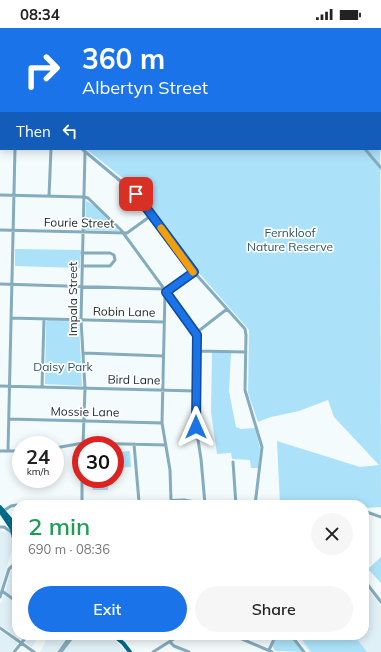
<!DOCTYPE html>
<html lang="en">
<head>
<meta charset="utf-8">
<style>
  body { margin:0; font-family:Mulish,sans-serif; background:#f6f6f6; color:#222; height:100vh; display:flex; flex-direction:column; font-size:15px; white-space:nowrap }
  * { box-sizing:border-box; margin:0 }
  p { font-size:13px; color:#767676 }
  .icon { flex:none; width:22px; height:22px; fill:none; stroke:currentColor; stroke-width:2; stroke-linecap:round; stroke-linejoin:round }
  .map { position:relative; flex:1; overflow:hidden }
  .sheet { position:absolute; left:12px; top:472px; width:357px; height:140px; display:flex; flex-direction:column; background:#fff; border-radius:16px; box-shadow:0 2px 10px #0003 }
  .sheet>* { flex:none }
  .top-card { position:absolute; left:0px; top:0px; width:381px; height:122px; box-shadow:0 2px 10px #0003; background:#1a73e8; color:#fff; overflow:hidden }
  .speed { position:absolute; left:12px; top:408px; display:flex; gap:8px; font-size:20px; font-weight:700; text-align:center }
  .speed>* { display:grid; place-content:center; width:52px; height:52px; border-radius:50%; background:#fff; box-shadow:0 2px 10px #0003; line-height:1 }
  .speed small { font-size:10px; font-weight:400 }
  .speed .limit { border:6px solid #d22; background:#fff; color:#111 }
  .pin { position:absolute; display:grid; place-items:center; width:34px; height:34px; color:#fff; margin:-17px; border-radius:8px; box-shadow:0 2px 6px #0006 }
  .me { position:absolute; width:44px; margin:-22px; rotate:0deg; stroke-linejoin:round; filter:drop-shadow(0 0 3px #0008) }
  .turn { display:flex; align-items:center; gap:14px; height:84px; padding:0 16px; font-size:18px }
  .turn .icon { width:52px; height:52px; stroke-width:2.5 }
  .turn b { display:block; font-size:28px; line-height:34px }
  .then { display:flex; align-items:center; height:38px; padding:0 16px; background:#0003; gap:8px; font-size:15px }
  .round { display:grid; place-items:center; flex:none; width:42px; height:42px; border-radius:21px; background:#f6f6f6 }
  .summary { display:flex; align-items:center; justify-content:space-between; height:68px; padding:0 16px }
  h1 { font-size:24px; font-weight:600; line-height:30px; color:#1e9e55 }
  .primary-button { display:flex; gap:8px; margin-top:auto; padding:8px 16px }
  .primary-button a { flex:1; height:46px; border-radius:24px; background:#1a73e8; color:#fff; font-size:16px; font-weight:600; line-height:46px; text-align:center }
  .primary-button a+a { background:#f6f6f6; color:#222 }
  .status { display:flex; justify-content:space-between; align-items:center; height:28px; padding:0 20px; background:#fff; direction:ltr }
  .status svg { height:11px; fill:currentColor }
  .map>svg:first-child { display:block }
  .built { fill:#e0f0f7 }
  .green { fill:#ace2f9 }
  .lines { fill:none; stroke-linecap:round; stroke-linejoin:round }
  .minor { stroke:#84acbd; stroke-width:3 }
  .major { stroke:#006a89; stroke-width:4 }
  .route-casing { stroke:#114b97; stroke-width:10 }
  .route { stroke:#1a73e8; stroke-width:7 }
  .slow { stroke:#f59e0b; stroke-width:7 }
  .labels { text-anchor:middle; stroke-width:3.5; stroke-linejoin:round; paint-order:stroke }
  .street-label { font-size:12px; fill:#1c282d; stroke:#fff }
  .park-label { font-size:12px; fill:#2a5667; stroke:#fff }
</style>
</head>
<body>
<div class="status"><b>08:34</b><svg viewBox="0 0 49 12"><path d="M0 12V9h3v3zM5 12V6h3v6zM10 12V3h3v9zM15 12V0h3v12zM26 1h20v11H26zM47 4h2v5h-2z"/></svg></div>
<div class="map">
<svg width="381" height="624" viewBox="0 0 381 624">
  <rect width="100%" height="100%" fill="#f4fbfd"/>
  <!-- built -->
  <path class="built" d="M0,502l11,3 3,10 -14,46z
    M15,538l2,2v32l-12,-8 6,-21z
    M364,556l17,22v46h-72l-13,-17h68z
    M4,567l13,9v31h9l-4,5 -22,-15v-21z
    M0,603l18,12 -7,9h-11z
    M30,607h30l6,4 -9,13h-17l6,-11 -7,-5 -7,11 -7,-5z
    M75,607h34l18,17h-64z"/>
  <!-- green -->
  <path class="green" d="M40,0h331l1,1h-332z
    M380,15l1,464 -17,1v-3h-84l-3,-64 83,26 19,-2 -45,-48 -6,-17 -29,11 -28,6 -13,5 -10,-29 1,-63 -51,-58 -59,-81 -53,-42h294z
    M87,173l13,9 19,21 -34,-1 1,-28z
    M15,221l66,1 -1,18 -65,-2z
    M48,292l31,2 3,64 -37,-2 1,-62z
    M212,324l19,1 -2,38 7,36 5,2 14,-1 5,20 -2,20h-7l-1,-8 -18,-1 -1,-6 -14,1 -6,-42z
    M130,423l1,16 -16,1v-16z
    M92,451h16v11h-15z
    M381,529v26l-13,-14z
    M277,607h13l13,17 -28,-1 -3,-6z
    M299,607h55l13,17h-56z"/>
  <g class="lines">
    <!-- minor -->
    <path class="minor" d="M15,0v1
      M287,0v1
      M0,62h1
      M82,121l54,45 58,78 51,57 1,6 -1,55 17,57 -7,58
      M365,121l16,19
      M0,167l84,2 4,1 33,32 74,101 2,8 -1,88 5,32 4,45
      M49,168l2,-47
      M0,202l127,3 25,-18
      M82,238h28l5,-6 -1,-5 -4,-2h-28
      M0,256l163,5
      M11,290l153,4
      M196,305l31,-24
      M197,323l49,1
      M83,325l80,3
      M0,358l196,5
      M42,359l2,-68
      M9,391l153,4
      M134,416l5,58
      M83,417l2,-57 -4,-68 4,-168
      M55,420l28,-5 83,2
      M0,423h21
      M8,423l7,-302
      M233,434l3,43
      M171,473l-1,-31 -8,-47 3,-130 29,-21
      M27,477l64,-1 93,-4 27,5
      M82,477v-26
      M3,483l8,-5 6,-1
      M364,483l17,6
      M0,499h4l10,7
      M364,552l17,22
      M2,563l15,11
      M0,569l9,-28 8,-7
      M0,600l34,24
      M63,607l5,4
      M233,607l39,17
      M291,607l13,17
      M170,614l4,4 15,6
      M269,622l7,-15
      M14,624l14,-17
      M59,624l12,-17
      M61,624l13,-17
      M153,624l27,-17"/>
    <!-- major -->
    <path class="major" d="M0,479l11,13 6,15
      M0,483l12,18 5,23
      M113,607l10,8 7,9"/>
  </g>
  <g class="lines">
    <!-- route casing -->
    <g class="route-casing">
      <path id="route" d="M136,166l58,78 -28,20 31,43 -1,92"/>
    </g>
    <!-- route -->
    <use href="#route" class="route"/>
    <!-- slow -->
    <path class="slow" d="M161,200l32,44"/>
  </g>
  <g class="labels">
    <!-- street labels -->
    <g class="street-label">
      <text transform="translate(79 195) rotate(1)" y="4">Fourie Street</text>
      <text transform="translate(73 271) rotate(-90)" y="4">Impala Street</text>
      <text transform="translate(124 284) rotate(1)" y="4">Robin Lane</text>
      <text transform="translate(134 352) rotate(1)" y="4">Bird Lane</text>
      <text transform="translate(85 384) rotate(1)" y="4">Mossie Lane</text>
    </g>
    <!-- park labels -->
    <g class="park-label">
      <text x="290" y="209">Fernkloof<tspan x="290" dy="14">Nature Reserve</tspan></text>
      <text x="63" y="343">Daisy Park</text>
    </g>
  </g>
</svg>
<div class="speed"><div>24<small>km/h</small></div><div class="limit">30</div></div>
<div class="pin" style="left:136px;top:166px;background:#d93025"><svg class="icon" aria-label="arrive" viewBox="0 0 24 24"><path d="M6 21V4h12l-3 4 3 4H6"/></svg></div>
<svg class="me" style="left:196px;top:399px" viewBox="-20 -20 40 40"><path d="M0-17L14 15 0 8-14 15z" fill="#1a73e8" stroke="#fff" stroke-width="4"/></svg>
<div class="top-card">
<div class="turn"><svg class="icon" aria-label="right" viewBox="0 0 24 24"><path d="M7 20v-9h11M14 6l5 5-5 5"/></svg><div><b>360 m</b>Albertyn Street</div></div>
<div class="then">Then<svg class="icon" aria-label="left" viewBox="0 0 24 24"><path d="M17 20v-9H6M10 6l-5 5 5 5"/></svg></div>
</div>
<section class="sheet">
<div class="summary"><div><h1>2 min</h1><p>690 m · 08:36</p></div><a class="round"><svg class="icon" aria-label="close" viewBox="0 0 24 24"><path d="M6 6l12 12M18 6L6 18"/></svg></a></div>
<div class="primary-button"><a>Exit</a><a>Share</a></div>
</section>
</div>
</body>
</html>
